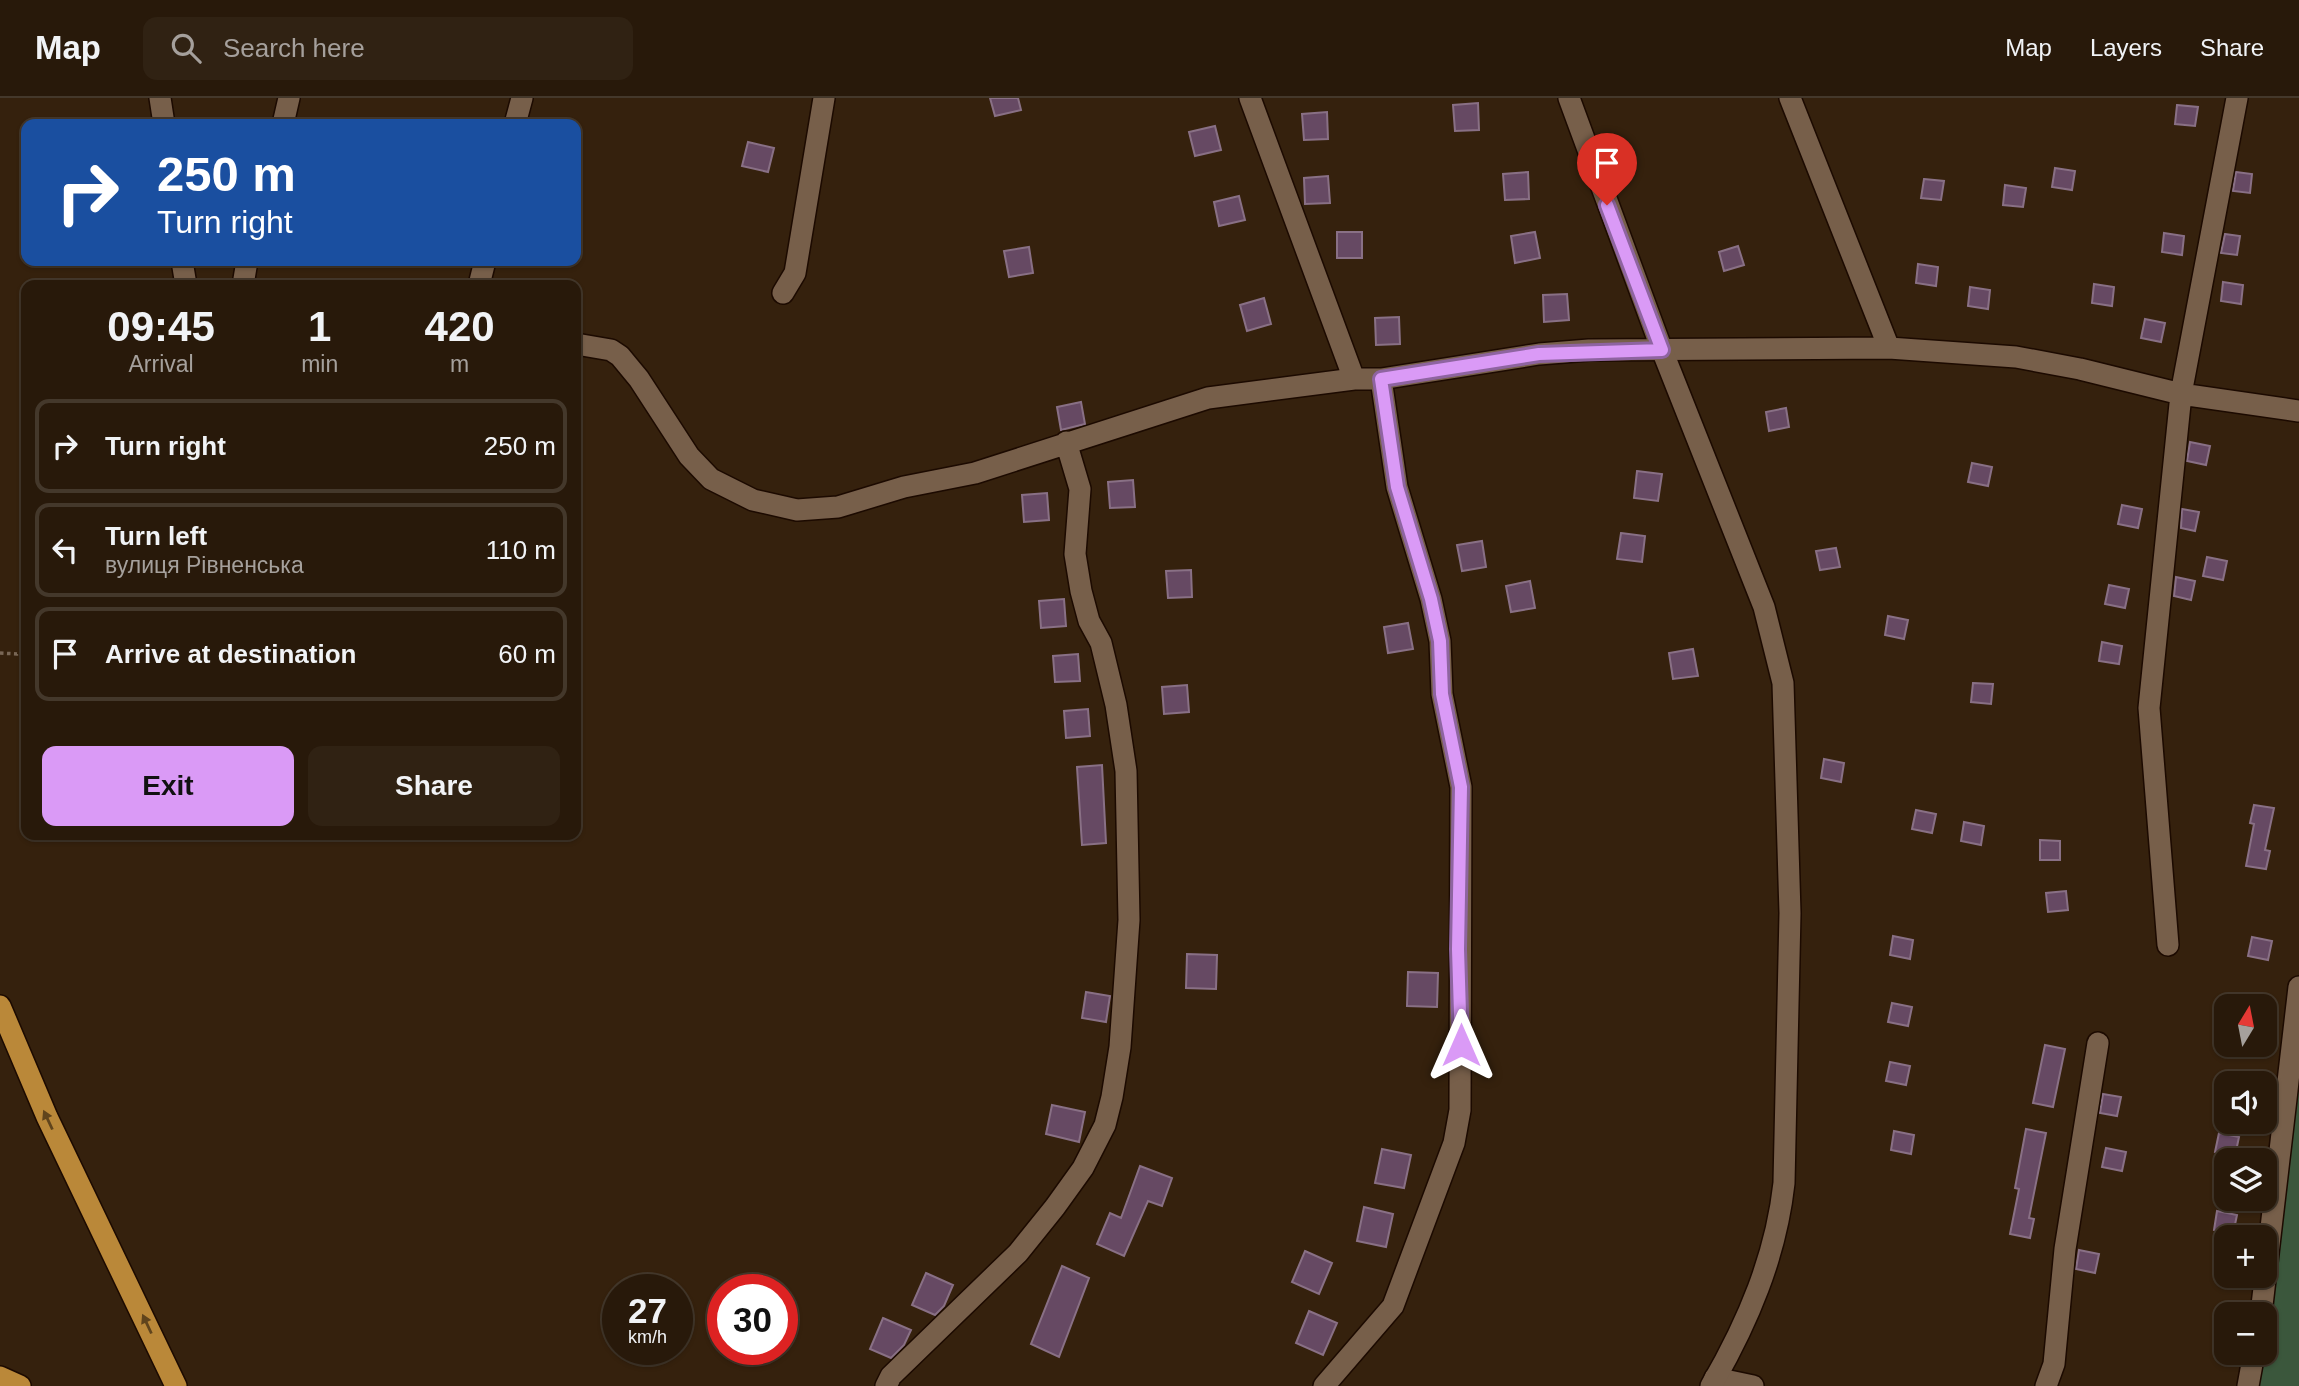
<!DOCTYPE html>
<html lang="en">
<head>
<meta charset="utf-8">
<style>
  body { margin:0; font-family:Arial,sans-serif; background:#302213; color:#f1f3f6; height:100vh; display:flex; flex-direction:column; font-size:26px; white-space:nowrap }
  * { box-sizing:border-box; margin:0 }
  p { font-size:23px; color:#a5a09c }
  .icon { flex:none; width:38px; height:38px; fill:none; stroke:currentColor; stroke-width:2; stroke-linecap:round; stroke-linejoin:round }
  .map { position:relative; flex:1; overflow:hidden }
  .sheet { position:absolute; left:21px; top:182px; width:560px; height:560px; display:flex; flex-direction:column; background:#28190a; border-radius:14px; box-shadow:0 2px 5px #0004,0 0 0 2px #44382b }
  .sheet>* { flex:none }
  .top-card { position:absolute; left:21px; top:21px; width:560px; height:147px; border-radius:14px; box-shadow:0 2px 5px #0004,0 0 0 2px #44382b; background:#1a4fa0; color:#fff; overflow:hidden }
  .needle { width:46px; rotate:10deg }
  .controls { position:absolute; left:2214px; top:896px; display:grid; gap:14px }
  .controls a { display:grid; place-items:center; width:63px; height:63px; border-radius:14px; background:#28190a; box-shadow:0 2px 5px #0004,0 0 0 2px #44382b; font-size:35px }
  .speed { position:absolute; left:602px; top:1176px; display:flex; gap:14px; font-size:35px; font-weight:700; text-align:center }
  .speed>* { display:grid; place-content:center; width:91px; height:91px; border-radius:50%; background:#28190a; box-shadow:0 2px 5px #0004,0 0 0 2px #44382b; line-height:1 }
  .speed small { font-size:18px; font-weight:400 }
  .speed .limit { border:10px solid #d22; background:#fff; color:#111 }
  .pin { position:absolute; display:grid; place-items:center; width:60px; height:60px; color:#fff; margin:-72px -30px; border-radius:50% 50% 50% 0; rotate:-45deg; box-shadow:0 0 7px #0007 }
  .pin .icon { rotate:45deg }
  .me { position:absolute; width:77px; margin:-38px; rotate:0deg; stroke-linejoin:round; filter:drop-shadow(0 0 5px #0008) }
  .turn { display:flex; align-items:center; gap:24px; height:147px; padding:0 21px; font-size:32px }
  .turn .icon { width:91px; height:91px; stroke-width:2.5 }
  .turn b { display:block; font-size:49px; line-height:60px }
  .eta { display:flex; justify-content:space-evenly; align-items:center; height:119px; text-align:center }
  .eta b { font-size:42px; font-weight:700; line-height:49px }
  .button { display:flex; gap:14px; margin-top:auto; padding:14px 21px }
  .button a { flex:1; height:80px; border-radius:14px; background:#da9af6; color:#111; font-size:28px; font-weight:700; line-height:80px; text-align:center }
  .button a+a { background:#302213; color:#f1f3f6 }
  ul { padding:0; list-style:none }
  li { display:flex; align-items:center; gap:21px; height:94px; margin:0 14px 10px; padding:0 7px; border:4px solid #44382b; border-radius:14px }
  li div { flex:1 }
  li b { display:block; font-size:26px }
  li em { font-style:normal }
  header { display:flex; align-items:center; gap:42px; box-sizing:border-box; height:98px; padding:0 35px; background:#28190a; border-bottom:2px solid #44382b }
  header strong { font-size:33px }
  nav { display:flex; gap:38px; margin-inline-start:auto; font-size:24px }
  .search { width:490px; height:63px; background:#302213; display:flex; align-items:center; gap:18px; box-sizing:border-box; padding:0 24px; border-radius:14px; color:#a5a09c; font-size:26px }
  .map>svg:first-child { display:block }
  .green { fill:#3b573c }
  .building { fill:#664963; stroke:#897085; stroke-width:2 }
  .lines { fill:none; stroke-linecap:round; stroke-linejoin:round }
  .minor-casing { stroke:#1c0a00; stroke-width:24 }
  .tertiary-casing { stroke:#1c0a00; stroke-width:24 }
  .trunk-casing { stroke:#1c0a00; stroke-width:24 }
  .path { stroke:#796756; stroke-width:3.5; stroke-dasharray:3.5 3.5; stroke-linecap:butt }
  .minor { stroke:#775f4a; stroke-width:21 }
  .tertiary { stroke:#775f4a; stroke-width:21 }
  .trunk { stroke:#ba8839; stroke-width:21 }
  .oneway { fill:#60441c }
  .route-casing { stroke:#8e64a0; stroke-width:18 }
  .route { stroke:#da9af6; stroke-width:12 }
</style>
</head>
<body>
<header>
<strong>Map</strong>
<div class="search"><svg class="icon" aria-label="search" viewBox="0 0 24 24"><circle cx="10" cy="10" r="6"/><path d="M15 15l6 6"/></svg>Search here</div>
<nav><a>Map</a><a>Layers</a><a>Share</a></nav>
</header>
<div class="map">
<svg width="2299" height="1288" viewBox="0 0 2299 1288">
  <rect width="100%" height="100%" fill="#35210d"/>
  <!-- green -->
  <path class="green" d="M2299,889v399h-51l6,-33h10v-39z"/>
  <!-- building -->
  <path class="building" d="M990,0h28l3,12 -26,6z
    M1478,5l1,27 -24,1 -2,-26z
    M2177,7l21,2 -3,19 -20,-2z
    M1327,14l1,27 -24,1 -2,-26z
    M1215,28l6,24 -26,6 -6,-24z
    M748,44l26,6 -6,24 -26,-6z
    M2055,70l20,3 -3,19 -20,-3z
    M1528,74l1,27 -24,1 -2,-26z
    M2236,74l16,2 -2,19 -17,-2z
    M1328,78l2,27 -25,1 -1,-26z
    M1924,81l20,2 -3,19 -20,-2z
    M2005,87l21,3 -3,19 -20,-2z
    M1239,98l6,24 -26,6 -5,-24z
    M1337,134h25v26h-25z
    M1535,134l5,26 -25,5 -4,-27z
    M2164,135l20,3 -2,19 -20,-3z
    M2225,136l15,2 -3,19 -16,-2z
    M1738,148l6,19 -20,6 -5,-19z
    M1029,149l4,26 -24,4 -5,-26z
    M1918,166l20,3 -2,19 -20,-3z
    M2223,184l20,3 -2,19 -20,-3z
    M2094,186l20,3 -2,19 -20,-3z
    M1970,189l20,3 -2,19 -20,-3z
    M1567,196l2,26 -25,2 -1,-27z
    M1264,200l7,26 -24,7 -7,-26z
    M1399,219l1,27 -24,1 -1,-27z
    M2145,221l20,4 -4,19 -20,-4z
    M1081,304l4,22 -24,6 -4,-23z
    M1786,310l3,19 -20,4 -3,-19z
    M2190,344l20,4 -4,19 -19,-4z
    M1972,365l20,4 -4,19 -20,-4z
    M1637,373l25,3 -4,27 -24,-3z
    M1133,382l2,27 -25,1 -2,-26z
    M1047,395l2,27 -25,2 -2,-27z
    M2122,407l20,4 -4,19 -20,-4z
    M2182,411l17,3 -4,19 -14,-3z
    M1621,435l24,3 -3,26 -25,-3z
    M1482,443l4,26 -24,4 -5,-26z
    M1836,450l4,19 -20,3 -4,-19z
    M2207,459l20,4 -4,19 -20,-4z
    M1191,472l1,27 -24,1 -2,-27z
    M2176,479l19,4 -4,19 -17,-4z
    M1530,483l5,27 -24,4 -5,-26z
    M2109,487l20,4 -4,19 -20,-4z
    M1064,501l2,27 -25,2 -2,-27z
    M1888,518l20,4 -4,19 -19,-4z
    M1408,525l5,26 -25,4 -4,-26z
    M2102,544l20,4 -3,18 -20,-3z
    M1693,551l5,27 -25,3 -4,-26z
    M1078,556l2,27 -25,1 -2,-26z
    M1973,585l20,1 -2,20 -20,-2z
    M1187,587l2,27 -25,2 -2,-27z
    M1088,611l2,27 -24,2 -2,-27z
    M1824,661l20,4 -3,19 -20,-4z
    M1102,667l4,78 -24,2 -5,-78z
    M2254,707l20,3 -9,42 5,1 -4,18 -20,-3 8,-42 -4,-1z
    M1916,712l20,4 -4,19 -20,-4z
    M1964,724l20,4 -3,19 -20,-4z
    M2040,742l20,1v19h-20z
    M2066,793l2,19 -20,2 -2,-19z
    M1893,838l20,4 -3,19 -20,-4z
    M2252,839l20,4 -4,19 -20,-4z
    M1187,856l30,1 -1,34 -30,-1z
    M1408,874l30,1 -1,34 -30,-1z
    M1086,894l24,4 -4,26 -24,-4z
    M1892,905l20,4 -4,19 -20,-4z
    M2045,947l20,4 -12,58 -20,-4z
    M1890,964l20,4 -4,19 -20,-4z
    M2103,996l18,3 -4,19 -17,-3z
    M1052,1007l33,7 -6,30 -33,-8z
    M2026,1031l20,4 -17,85 5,1 -4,19 -20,-4 9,-45 -4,-1z
    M1894,1033l20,4 -3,19 -20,-4z
    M2219,1035l20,4 -4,19 -20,-4z
    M2106,1050l20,4 -4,19 -20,-4z
    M1382,1051l29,6 -7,33 -29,-5z
    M1140,1068l32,12 -10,28 -14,-5 -24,55 -27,-12 13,-31 11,5z
    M1364,1109l29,7 -7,33 -29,-6z
    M2217,1113l20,4 -4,19 -19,-4z
    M2079,1152l20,4 -4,19 -19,-4z
    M1305,1153l27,12 -13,31 -27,-12z
    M1062,1168l27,12 -30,79 -28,-13z
    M926,1175l27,12 -9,21 -9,9 -23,-10z
    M1309,1213l28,12 -14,32 -27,-12z
    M883,1220l28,12 -7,15 -13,13 -21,-9z"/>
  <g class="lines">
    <!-- minor casing -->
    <g class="minor-casing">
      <path id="minor" d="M160,0l4,26
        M1250,0l104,281
        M1569,0l93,252
        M1790,0l99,250
        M283,26l6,-26
        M515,26l7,-26
        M182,163l4,24
        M243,187l4,-24
        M479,187l6,-24
        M783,195l12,-20 29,-175
        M576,246l35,6 9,6 19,23 50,77 22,23 42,21 44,10 41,-3 66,-20 71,-14 233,-75 146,-19h27
        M2168,847l-19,-237 32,-314 56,-296
        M2261,1216l38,-327
        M1715,1280l38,8
        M886,1288l5,-10 127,-123 37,-46 28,-39 22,-43 7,-28 8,-50 9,-127 -3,-149 -10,-66 -15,-62 -12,-22 -8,-30 -6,-37 5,-65 -14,-47
        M1324,1288l69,-80 61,-163 6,-33 1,-323 -19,-93 -2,-53 -9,-42 -34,-112 -16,-108 158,-25 50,-4 300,-2 127,9 64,12 101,25 118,17
        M2046,1288l8,-22 11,-115 33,-206
        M2248,1288l6,-33"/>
    </g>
    <!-- tertiary casing -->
    <g class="tertiary-casing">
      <path id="tertiary" d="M1662,252l102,257 19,76 7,230 -6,270c-8,73 -36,139 -73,203"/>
    </g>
    <!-- trunk casing -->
    <g class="trunk-casing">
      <path id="trunk" d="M0,908l47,111 129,269
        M0,1279l20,9"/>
    </g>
    <!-- path -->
    <path class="path" d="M0,555l17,1 9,-7"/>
    <!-- minor -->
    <use href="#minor" class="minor"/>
    <!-- tertiary -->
    <use href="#tertiary" class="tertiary"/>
    <!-- trunk -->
    <use href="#trunk" class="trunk"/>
  </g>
  <!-- one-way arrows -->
  <defs><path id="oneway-solid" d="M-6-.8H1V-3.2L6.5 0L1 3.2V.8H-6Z" transform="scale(1.75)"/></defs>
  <g class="oneway">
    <use href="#oneway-solid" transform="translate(48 1022) rotate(-115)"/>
    <use href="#oneway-solid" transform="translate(147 1226) rotate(-115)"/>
  </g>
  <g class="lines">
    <!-- route casing -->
    <g class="route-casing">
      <path id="route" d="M1461,947l-3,-96 3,-162 -19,-93 -2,-53 -9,-42 -34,-112 -16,-108 158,-25 123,-4 -55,-145"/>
    </g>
    <!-- route -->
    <use href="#route" class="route"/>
  </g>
</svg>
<div class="controls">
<a><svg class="needle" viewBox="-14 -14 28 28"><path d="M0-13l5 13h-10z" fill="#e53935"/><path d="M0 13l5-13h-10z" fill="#a5a09c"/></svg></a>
<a><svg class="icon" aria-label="sound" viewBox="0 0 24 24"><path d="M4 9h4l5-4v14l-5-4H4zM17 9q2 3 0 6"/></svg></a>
<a><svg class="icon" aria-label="layers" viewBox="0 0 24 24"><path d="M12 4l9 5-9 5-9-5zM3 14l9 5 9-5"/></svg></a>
<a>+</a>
<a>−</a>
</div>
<div class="speed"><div>27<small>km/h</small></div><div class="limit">30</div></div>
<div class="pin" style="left:1607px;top:107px;background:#d93025"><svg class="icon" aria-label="arrive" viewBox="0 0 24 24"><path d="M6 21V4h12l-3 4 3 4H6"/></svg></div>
<svg class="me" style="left:1461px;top:947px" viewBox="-20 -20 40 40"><path d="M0-17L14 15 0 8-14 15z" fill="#da9af6" stroke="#fff" stroke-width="4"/></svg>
<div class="top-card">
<div class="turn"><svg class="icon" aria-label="right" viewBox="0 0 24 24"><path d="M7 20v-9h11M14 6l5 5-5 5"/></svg><div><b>250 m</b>Turn right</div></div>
</div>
<section class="sheet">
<div class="eta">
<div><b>09:45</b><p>Arrival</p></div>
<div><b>1</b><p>min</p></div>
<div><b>420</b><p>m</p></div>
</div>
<ul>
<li><svg class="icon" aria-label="right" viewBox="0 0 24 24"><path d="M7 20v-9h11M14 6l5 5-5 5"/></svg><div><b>Turn right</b></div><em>250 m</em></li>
<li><svg class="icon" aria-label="left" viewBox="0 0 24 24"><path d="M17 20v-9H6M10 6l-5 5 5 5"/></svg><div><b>Turn left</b><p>вулиця Рівненська</p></div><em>110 m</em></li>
<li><svg class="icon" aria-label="arrive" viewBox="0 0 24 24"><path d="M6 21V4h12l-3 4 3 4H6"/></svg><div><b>Arrive at destination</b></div><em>60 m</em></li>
</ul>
<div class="button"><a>Exit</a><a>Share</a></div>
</section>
</div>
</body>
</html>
